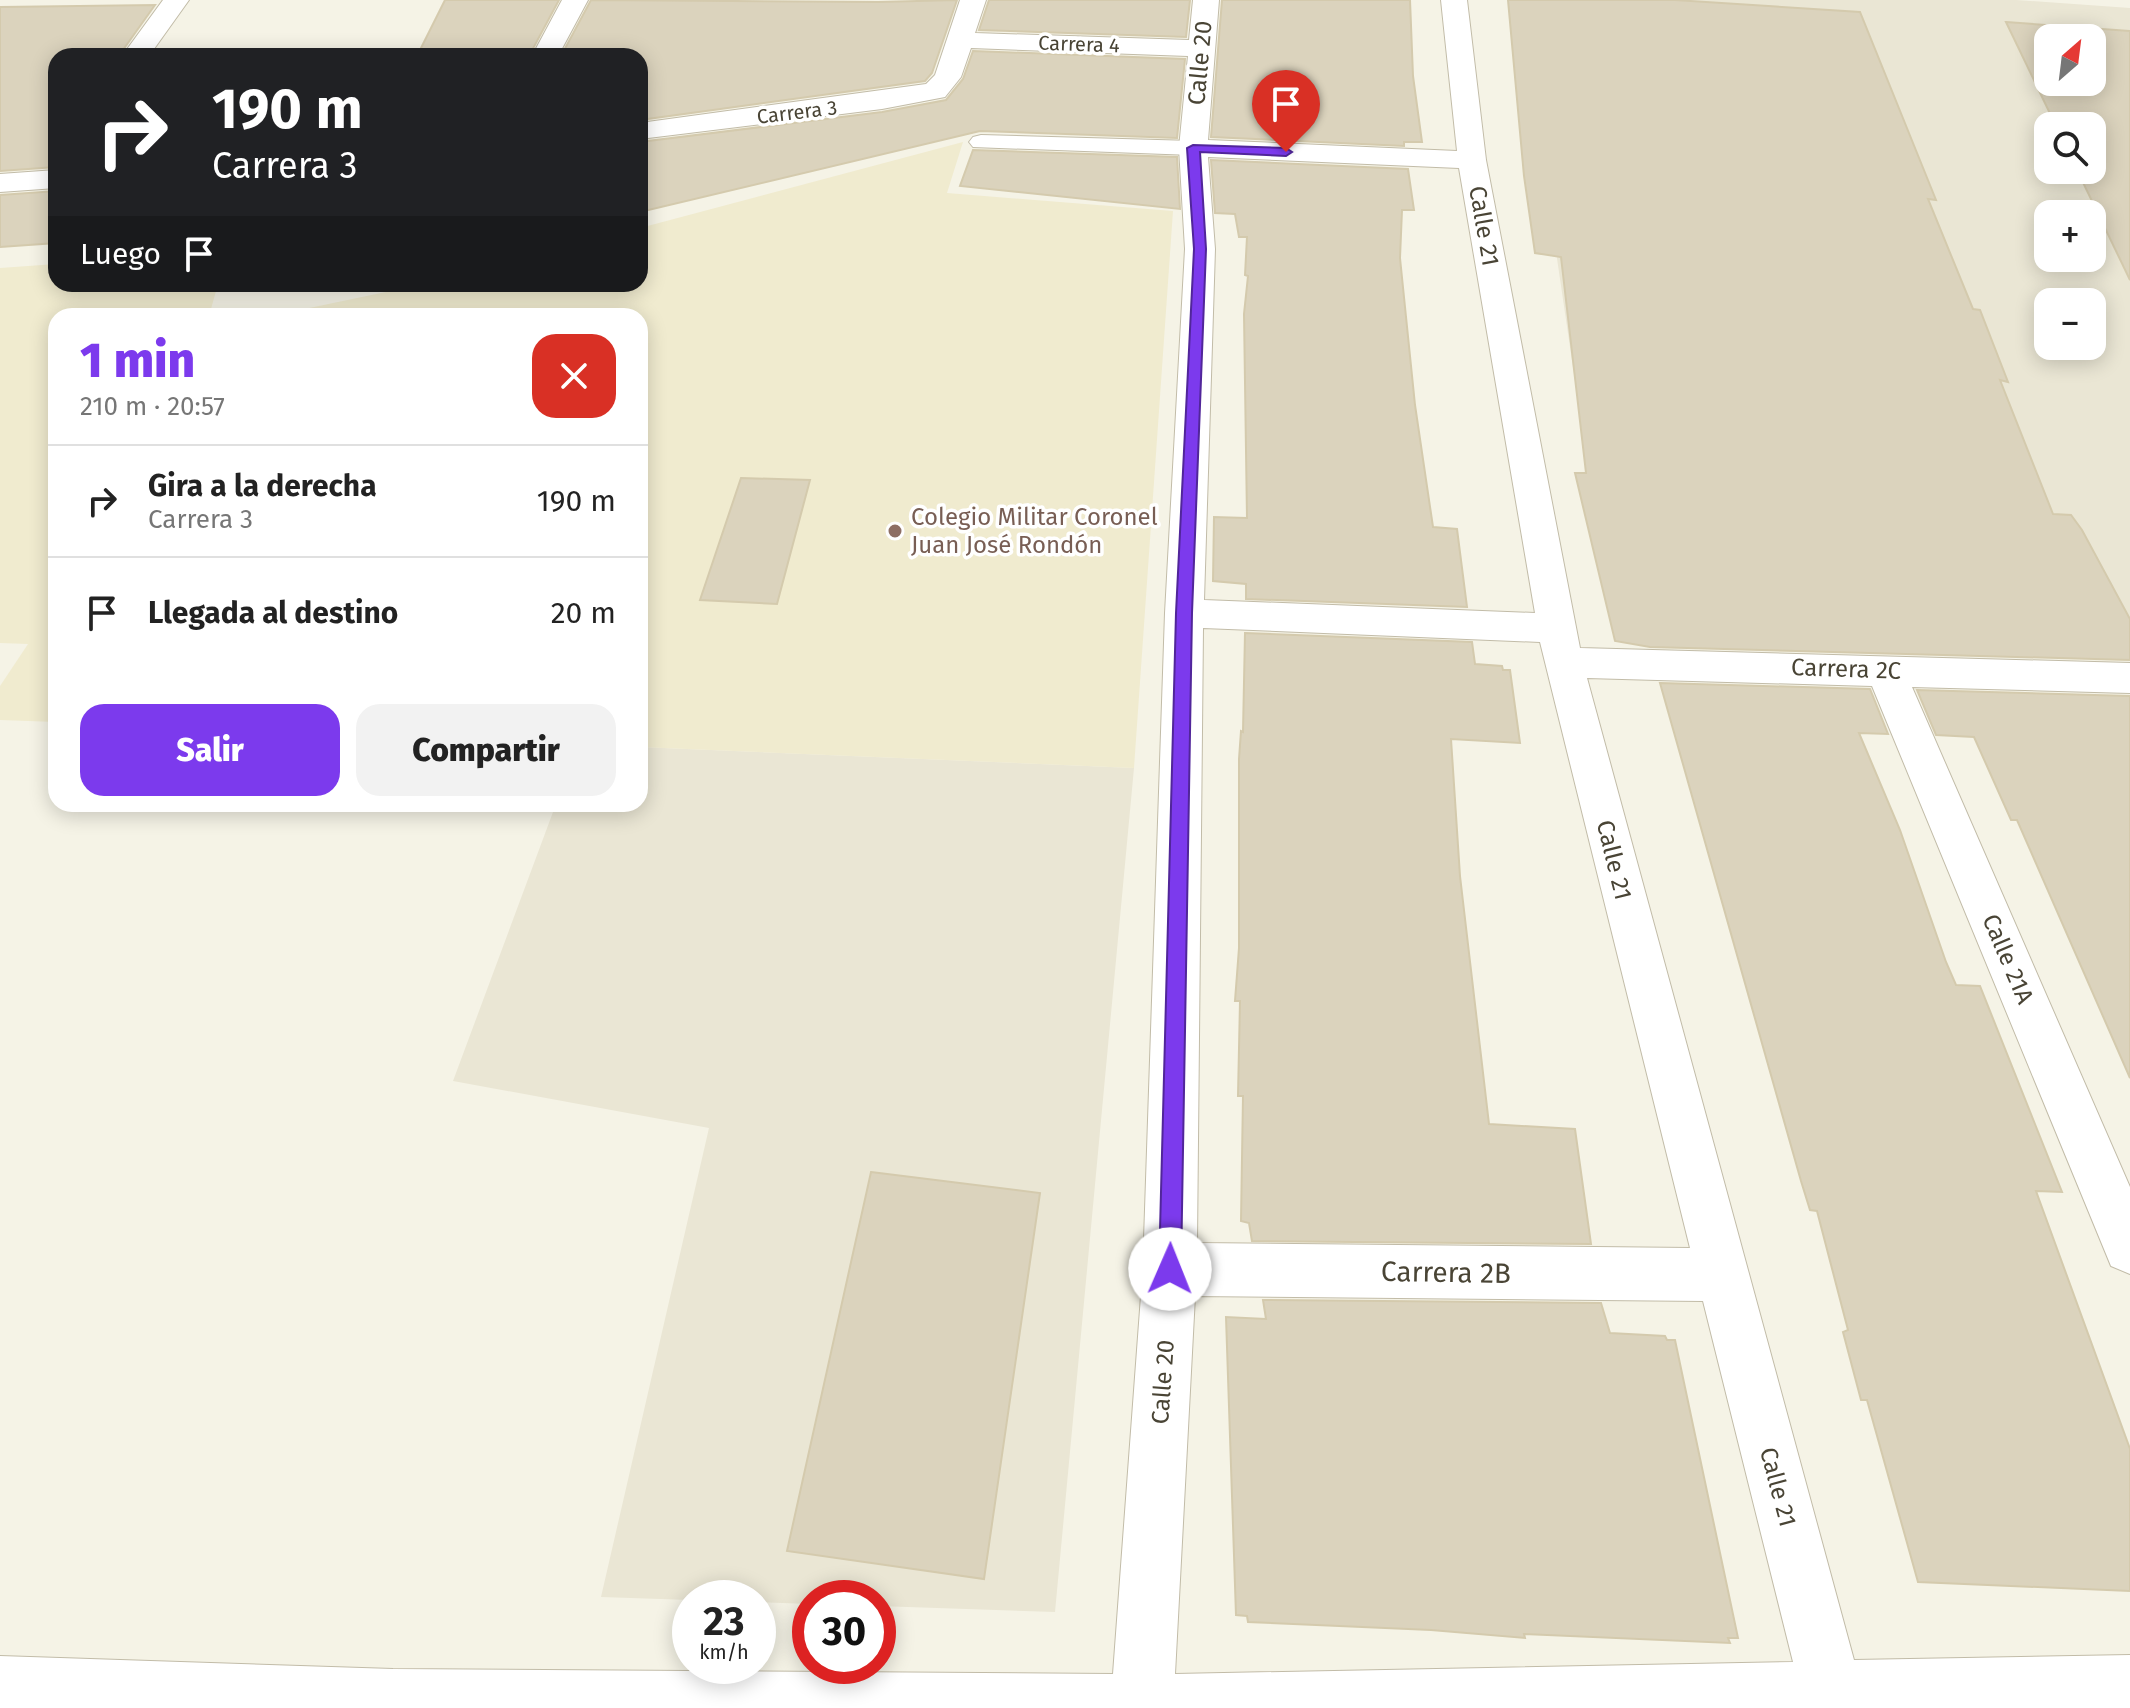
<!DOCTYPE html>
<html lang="es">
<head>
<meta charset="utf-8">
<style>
  body { margin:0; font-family:"Fira Sans",sans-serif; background:#f2f2f2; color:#222; height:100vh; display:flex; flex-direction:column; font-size:30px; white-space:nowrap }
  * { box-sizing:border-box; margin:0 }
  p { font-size:26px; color:#767676 }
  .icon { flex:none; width:44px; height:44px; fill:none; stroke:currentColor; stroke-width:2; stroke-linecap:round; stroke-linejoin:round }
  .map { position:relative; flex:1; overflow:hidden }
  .side { position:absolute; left:48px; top:308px; width:600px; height:504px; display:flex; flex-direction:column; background:#fff; border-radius:24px; box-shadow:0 4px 20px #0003 }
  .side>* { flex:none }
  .banner { position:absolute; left:48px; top:48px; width:600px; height:244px; border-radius:24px; box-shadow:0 4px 20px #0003; background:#202124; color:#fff; overflow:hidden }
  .needle { width:52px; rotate:28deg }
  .fabs { position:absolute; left:2034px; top:24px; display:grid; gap:16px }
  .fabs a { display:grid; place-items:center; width:72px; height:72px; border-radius:16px; background:#fff; box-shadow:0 4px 20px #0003; font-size:40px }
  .speed { position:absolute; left:672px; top:1580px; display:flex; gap:16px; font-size:40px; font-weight:700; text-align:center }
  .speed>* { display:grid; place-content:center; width:104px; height:104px; border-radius:50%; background:#fff; box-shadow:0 4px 20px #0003; line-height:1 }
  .speed small { font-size:20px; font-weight:400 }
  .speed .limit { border:12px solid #d22; background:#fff; color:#111 }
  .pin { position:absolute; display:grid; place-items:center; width:68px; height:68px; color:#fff; margin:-82px -34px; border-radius:50% 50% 50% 0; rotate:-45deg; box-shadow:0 0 8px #0007 }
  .pin .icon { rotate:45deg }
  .me { position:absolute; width:88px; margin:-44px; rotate:1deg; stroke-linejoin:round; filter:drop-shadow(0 0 6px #0008) }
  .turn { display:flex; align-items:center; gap:28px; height:168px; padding:0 32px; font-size:36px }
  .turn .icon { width:104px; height:104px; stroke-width:2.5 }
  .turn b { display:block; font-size:56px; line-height:68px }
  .then { display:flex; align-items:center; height:76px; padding:0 32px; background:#0003; gap:16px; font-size:30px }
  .round { display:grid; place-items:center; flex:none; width:84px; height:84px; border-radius:24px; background:#f2f2f2 }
  .headline { display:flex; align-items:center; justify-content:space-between; height:136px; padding:0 32px }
  h1 { font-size:48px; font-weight:800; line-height:60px; color:#7c3aed }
  .action { display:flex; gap:16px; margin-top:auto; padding:16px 32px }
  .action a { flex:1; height:92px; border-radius:24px; background:#7c3aed; color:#fff; font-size:32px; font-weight:800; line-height:92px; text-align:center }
  .action a+a { background:#f2f2f2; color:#222 }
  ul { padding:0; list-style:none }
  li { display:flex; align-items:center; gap:24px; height:112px; padding:0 32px; border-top:2px solid #e0e0e0 }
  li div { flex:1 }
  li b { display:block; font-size:30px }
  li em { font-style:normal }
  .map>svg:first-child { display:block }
  .residential { fill:#eae6d4; fill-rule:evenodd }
  .education { fill:#f0ebcf }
  .building { fill:#dbd3bd; stroke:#d4caad; stroke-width:2; fill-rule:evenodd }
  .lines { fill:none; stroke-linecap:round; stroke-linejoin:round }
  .lane-casing { stroke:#c2bca8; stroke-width:2 }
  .street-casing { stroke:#c2bca8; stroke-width:2 }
  .lane { fill:#fff; fill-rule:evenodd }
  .street { fill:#fff; fill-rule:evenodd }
  .route { fill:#7c3aed; stroke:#51269a; stroke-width:2 }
  .education-dot { fill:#8d6e63; stroke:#fff; stroke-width:3 }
  .labels { text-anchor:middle; stroke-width:7; stroke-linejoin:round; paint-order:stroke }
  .far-street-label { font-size:20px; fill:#494435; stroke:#fff }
  .street-label { font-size:24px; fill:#494435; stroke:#fff }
  .education-label { font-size:24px; fill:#785e54; stroke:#fff; text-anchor:start }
  .near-street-label { font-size:28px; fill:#494435; stroke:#fff }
</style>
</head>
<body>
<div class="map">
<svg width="2130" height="1708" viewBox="0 0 2130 1708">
  <rect width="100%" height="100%" fill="#f5f3e6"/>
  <!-- residential -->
  <path class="residential" d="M1519,0h497l114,8v639l-519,-21zM2048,38h44v44h-44zM2048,126h44v44h-44zM2048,214h44v44h-44zM2048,302h44v44h-44z
    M640,747l494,21 -79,844 -177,-6v-8h-68v6l-52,-2v-4l-68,2 -89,-3 108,-469 -256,-47 103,-277h84z"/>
  <!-- education -->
  <path class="education" d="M963,142l-16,51 226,18 -39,557 -494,-21v-431h-369l153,-32h216v-56z
    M56,264v20h162l-9,32h-153v406l-56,-2v-34l28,-42 -28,-1v-375z"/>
  <!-- building -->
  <path class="building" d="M445,0h114l-30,56h-112z
    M591,0l287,2 79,-2 -25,73 -7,8 -285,39v-64h-79z
    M989,0h201l-4,37 -207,-7z
    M1222,0h188l3,76 9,66h-18v4l-193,-9z
    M1508,0h167l185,12 76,188 -8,-1 45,110 7,1 28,72 -8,-2 53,134 18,1 11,15 48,89v41l-480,-13 -35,-6 -40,-168h11l-25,-216 -26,-4 -11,-77z
    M155,5l-32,45 1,6h-68v111l-56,4v-164z
    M2006,22l124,9v249l-53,-110h15v-44h-36zM2048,38h44v44h-44z
    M973,51l212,8 -8,79 -197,-7 -340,81v-70l242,-30 64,-12 17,-21z
    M973,150l204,7 3,52 -220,-23z
    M1211,160l197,9 6,41h-12l-2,48 15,147 18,122 24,2 10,78 -221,-8v-15l-33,-3 1,-64 33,1 -3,-204 4,-38 -3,-1 2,-38h-8l-4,-23 -20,-1z
    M56,191v52l-56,4v-52z
    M741,478l69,2 -33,124 -77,-4z
    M1245,633l227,9 3,22 27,2 1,4h7l10,73 -69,-4 9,137 29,248 86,5 16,115 -339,-3 -3,-18 -8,-2 2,-125h-5l2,-95h-5l4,-53v-189l2,-28 2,1z
    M1660,683l210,6 18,45 -29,-1 41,97 46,132 10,23 24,1 82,206 -26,-1 94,258v142l-212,-9 -51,-182h-6l-18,-68 5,-2 -31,-119 -7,-1 -9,-29z
    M1917,690l213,6v382l-113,-258h-6l-37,-83 -38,-2z
    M871,1172l169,21 -56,386 -197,-28z
    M1263,1300l338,3 9,30 55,3 2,4h8l63,298h-10l2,5 -206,-9 1,4 -94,-8 -183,-8 -1,-6 -11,-1 -10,-298 40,2z"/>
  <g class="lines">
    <!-- lane casing -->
    <g class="lane-casing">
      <path id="lane" d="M981,135l212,6 8,2 4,5 -4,5 -8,2 -220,-8 -4,-5 4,-5z"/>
    </g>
    <!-- street casing -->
    <g class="street-casing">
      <path id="street" d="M163,0h26l-40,56h-21l-3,-4z
        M562,0h26l-30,56h-26z
        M960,0h26l-11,33 214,7 4,-40h26l-11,140 249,11 -16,-151h26l19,160 94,488 550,15v30l-218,-6 218,500v87l-19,-8 -239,-580 -285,-8 267,982 276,-5v53h-2130v-52l393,13 720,5 30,-405 22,-656 20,-364 -6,-101 9,-92 -217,-8 -10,29 -16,20 -63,12 -242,30v-16l286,-39 9,-9zM1208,157l251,11 76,445 -331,-13 11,-351zM1203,628l337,14 150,606 -493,-5zM1195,1296l508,5 90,361 -618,12z
        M56,170v18l-56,4v-18z"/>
    </g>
    <!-- lane -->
    <use href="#lane" class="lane"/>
    <!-- street -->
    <use href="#street" class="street"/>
  </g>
  <!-- route -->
  <path class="route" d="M1193,145l93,3 6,4 -6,4 -86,-4 6,97 -14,364 -11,656 -3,8 -8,3 -8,-3 -3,-8 17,-656 18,-364 -7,-101z"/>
  <!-- markers -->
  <circle class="education-dot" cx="895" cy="531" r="8"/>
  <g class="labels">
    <!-- far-street labels -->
    <g class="far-street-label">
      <text transform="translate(1079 44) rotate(2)" y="7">Carrera 4</text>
      <text transform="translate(797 112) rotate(-7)" y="7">Carrera 3</text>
    </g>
    <!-- street labels -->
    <g class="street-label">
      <text transform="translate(1200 63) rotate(-85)" y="8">Calle 20</text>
      <text transform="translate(1484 226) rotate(80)" y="8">Calle 21</text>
      <text transform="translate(1846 669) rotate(2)" y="8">Carrera 2C</text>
      <text transform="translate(1614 860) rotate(76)" y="8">Calle 21</text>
      <text transform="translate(2008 959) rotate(67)" y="8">Calle 21A</text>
      <text transform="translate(1163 1382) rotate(-86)" y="8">Calle 20</text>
      <text transform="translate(1778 1487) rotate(75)" y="8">Calle 21</text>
    </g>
    <!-- education labels -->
    <g class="education-label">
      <text x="911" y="525">Colegio Militar Coronel<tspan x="911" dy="28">Juan José Rondón</tspan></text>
    </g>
    <!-- near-street labels -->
    <g class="near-street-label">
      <text transform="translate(1446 1272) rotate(1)" y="10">Carrera 2B</text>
    </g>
  </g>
</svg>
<div class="fabs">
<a><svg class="needle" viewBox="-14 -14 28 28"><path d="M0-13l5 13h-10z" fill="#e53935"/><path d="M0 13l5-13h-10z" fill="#767676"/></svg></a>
<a><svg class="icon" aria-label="search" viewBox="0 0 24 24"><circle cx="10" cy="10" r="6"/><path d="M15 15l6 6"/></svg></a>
<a>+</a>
<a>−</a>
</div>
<div class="speed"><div>23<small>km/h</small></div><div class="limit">30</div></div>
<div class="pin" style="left:1286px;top:152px;background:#d93025"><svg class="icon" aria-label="arrive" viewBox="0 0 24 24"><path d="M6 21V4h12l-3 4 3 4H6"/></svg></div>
<svg class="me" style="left:1170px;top:1269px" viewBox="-20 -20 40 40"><circle r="19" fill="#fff"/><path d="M0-13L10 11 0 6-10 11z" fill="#7c3aed"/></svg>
<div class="banner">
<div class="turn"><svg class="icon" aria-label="right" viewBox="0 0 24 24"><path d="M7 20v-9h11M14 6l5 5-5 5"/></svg><div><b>190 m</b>Carrera 3</div></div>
<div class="then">Luego<svg class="icon" aria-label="arrive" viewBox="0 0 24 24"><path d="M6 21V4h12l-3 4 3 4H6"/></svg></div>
</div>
<section class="side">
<div class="headline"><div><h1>1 min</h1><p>210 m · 20:57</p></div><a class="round" style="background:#d93025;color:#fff"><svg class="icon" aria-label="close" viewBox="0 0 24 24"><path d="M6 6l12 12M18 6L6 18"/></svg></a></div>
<ul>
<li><svg class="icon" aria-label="right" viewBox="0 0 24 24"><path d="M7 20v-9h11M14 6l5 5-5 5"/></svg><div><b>Gira a la derecha</b><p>Carrera 3</p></div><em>190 m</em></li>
<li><svg class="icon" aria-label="arrive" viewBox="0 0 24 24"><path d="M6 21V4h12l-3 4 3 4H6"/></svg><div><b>Llegada al destino</b></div><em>20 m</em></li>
</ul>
<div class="action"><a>Salir</a><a>Compartir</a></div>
</section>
</div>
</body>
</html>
